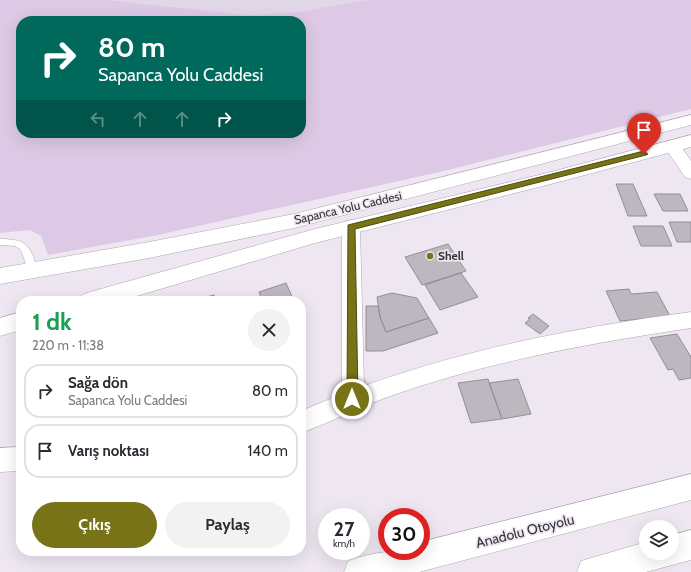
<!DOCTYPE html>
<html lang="tr">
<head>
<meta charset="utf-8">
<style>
  body { margin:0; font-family:Cabin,sans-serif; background:#f2f2f3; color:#2b2b33; height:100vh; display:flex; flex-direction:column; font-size:15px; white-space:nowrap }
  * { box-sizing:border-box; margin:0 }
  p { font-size:13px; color:#7c7c81 }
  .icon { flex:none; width:22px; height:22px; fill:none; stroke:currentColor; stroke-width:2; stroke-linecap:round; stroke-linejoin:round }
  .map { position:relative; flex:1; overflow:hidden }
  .drawer { position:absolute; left:16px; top:296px; width:290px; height:260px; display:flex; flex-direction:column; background:#fff; border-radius:16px; box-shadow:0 4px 16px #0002 }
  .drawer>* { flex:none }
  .banner { position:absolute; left:16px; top:16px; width:290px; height:122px; border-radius:16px; box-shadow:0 4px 16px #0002; background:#00695c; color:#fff; overflow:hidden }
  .controls { position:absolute; left:639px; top:520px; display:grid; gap:8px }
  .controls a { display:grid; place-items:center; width:40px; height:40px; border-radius:50%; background:#fff; box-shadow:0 4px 16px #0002; font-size:20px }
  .speed { position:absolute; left:318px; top:508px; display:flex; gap:8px; font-size:20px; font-weight:700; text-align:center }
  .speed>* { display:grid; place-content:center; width:52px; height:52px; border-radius:50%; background:#fff; box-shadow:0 4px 16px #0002; line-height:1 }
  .speed small { font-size:10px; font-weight:400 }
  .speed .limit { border:6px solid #d22; background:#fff; color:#111 }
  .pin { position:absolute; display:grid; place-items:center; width:34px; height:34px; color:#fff; margin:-41px -17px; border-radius:50% 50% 50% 0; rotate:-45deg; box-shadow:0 0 4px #0007 }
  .pin .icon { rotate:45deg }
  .me { position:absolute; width:44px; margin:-22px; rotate:0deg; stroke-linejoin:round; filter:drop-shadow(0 0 3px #0008) }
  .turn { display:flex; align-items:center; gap:14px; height:84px; padding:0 16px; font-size:18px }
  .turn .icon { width:52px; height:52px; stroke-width:2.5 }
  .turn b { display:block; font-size:28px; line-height:34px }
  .lanes { display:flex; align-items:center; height:38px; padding:0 16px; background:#0003; justify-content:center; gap:20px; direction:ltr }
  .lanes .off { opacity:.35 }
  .round { display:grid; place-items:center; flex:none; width:42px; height:42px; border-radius:21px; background:#f2f2f3 }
  .head { display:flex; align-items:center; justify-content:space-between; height:68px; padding:0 16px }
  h1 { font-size:24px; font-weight:800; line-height:30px; color:#1e9e55 }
  .button { display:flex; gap:8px; margin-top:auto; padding:8px 16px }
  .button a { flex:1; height:46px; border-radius:24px; background:#777316; color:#fff; font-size:16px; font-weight:800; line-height:46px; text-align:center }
  .button a+a { background:#f2f2f3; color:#2b2b33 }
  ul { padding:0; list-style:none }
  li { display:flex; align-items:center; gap:12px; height:54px; margin:0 8px 6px; padding:0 8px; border:2px solid #e1e1e2; border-radius:16px }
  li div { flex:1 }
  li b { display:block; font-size:15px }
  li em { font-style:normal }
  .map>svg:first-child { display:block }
  .built { fill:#e2d7e7 }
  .green { fill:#ddc9e5; fill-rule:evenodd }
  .building { fill:#bdb7bf; stroke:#948e96 }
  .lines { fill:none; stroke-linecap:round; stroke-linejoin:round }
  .lane-casing { stroke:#aba5ad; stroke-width:1 }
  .street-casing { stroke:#aba5ad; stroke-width:1 }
  .highway-casing { stroke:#aba5ad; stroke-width:1 }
  .lane { fill:#fff; fill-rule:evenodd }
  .street { fill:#fff; fill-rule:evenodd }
  .highway { fill:#fff; fill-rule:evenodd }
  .route { fill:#777316; stroke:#4d4b0e }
  .poi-dot { fill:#777316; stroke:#eee7f1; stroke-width:1.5 }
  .labels { text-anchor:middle; stroke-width:3.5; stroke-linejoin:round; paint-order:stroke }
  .street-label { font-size:12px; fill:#343235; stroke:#eee7f1 }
  .poi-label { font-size:12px; font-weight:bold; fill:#343235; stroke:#eee7f1; text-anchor:start }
  .near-street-label { font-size:14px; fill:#343235; stroke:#eee7f1 }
</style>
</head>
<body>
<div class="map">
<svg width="691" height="572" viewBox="0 0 691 572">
  <rect width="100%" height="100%" fill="#eee7f1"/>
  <!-- built -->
  <path class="built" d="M109,0h257l-70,12 -48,3z"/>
  <!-- green -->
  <path class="green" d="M0,0h109l139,15 48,-3 70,-12h325v109l-243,61 -290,65 -110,20 -7,-19 -11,-6 -30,3zM21,21h280v112h-280z"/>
  <!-- building -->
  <path class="building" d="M616,184h17l14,32h-19z
    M654,194h26l8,17h-25z
    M669,222h22v20h-14z
    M633,226h30l9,20h-31z
    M448,244l18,27 -44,14 -17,-28z
    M461,273l17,24 -38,13 -15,-25z
    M286,283l8,18h-32l-3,-9z
    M629,289l2,5 26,-2 13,24 -50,5 -14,-30z
    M392,293l25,5 12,20 -43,14 -6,-15 -3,-20z
    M214,295l2,6h-25z
    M366,306h12l2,11 6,15 43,-14 9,15 -55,18h-17z
    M533,314l16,12 -9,8 -15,-11 5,-4 -2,-1z
    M677,334l14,23v21l-12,2 -6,-11 -5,1 -18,-32z
    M488,379l14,40 -31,4 -13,-40z
    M518,379l13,35 -29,5 -13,-36z"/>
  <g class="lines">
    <!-- lane casing -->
    <g class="lane-casing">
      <path id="lane" d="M0,239c26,0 31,6 37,31l-2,3h-6l-8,-23 -6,-4 -15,-1z"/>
    </g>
    <!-- street casing -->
    <g class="street-casing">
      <path id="street" d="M672,141l6,1 13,19v18l-6,-2 -21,-31 2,-4z
        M351,220l7,2 2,5 4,159c106,-38 216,-59 327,-74v16c-100,15 -199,33 -295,66 -32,11 -63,27 -95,39v-22l41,-17v-167l2,-5z
        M21,447v24l-21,1v-24z"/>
    </g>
    <!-- highway casing -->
    <g class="highway-casing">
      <path id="highway" d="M691,115v10l-397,103 -145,30 -149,26v-16l149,-26 145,-28z
        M691,135v12l-144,38 -232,58 -195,58h-41l3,-6 8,-3 225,-63 232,-56z
        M21,312v18l-21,6v-18z
        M691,474v26l-272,72h-75l4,-11c26,-10 46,-10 73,-10v-9z
        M691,530v30l-45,12h-69l4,-11 65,-19v11h26v-18z"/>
    </g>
    <!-- lane -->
    <use href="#lane" class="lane"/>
    <!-- street -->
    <use href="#street" class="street"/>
    <!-- highway -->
    <use href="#highway" class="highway"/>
  </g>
  <!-- route -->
  <path class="route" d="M644,151l4,3 -2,1 -291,74 3,170 -2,4 -4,1 -3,-1 -2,-4 1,-174z"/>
  <!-- markers -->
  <circle class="poi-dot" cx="430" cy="256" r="4"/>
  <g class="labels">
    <!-- street labels -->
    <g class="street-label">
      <text transform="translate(348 208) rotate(-13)" y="4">Sapanca Yolu Caddesi</text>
    </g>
    <!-- poi labels -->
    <g class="poi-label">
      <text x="438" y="260">Shell</text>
    </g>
    <!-- near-street labels -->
    <g class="near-street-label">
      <text transform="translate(525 531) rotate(-14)" y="5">Anadolu Otoyolu</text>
    </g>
  </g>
</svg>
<div class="controls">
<a><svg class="icon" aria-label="layers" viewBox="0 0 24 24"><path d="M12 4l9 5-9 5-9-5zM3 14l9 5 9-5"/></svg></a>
</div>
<div class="speed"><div>27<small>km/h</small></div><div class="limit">30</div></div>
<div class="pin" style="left:644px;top:154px;background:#d93025"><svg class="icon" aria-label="arrive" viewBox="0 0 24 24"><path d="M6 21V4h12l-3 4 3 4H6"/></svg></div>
<svg class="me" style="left:352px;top:399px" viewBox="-20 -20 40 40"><circle r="17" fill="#777316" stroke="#fff" stroke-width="3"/><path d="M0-11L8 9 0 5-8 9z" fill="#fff"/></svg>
<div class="banner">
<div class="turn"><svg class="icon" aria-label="right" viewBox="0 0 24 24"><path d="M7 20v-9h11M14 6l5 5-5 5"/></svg><div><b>80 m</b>Sapanca Yolu Caddesi</div></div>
<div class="lanes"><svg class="icon off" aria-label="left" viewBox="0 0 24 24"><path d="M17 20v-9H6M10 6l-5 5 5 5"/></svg><svg class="icon off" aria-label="ahead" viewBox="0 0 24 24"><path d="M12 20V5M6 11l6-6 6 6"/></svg><svg class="icon off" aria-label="ahead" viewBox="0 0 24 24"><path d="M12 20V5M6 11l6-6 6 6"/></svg><svg class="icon" aria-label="right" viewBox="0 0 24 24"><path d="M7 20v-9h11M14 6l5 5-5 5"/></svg></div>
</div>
<section class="drawer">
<div class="head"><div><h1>1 dk</h1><p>220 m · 11:38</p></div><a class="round"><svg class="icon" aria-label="close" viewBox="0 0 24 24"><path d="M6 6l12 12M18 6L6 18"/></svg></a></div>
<ul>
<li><svg class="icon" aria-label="right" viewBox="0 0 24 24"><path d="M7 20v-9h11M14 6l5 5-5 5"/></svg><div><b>Sağa dön</b><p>Sapanca Yolu Caddesi</p></div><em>80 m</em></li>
<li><svg class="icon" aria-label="arrive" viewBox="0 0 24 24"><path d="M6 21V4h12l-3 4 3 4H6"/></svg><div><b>Varış noktası</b></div><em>140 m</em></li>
</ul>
<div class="button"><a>Çıkış</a><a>Paylaş</a></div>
</section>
</div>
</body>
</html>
